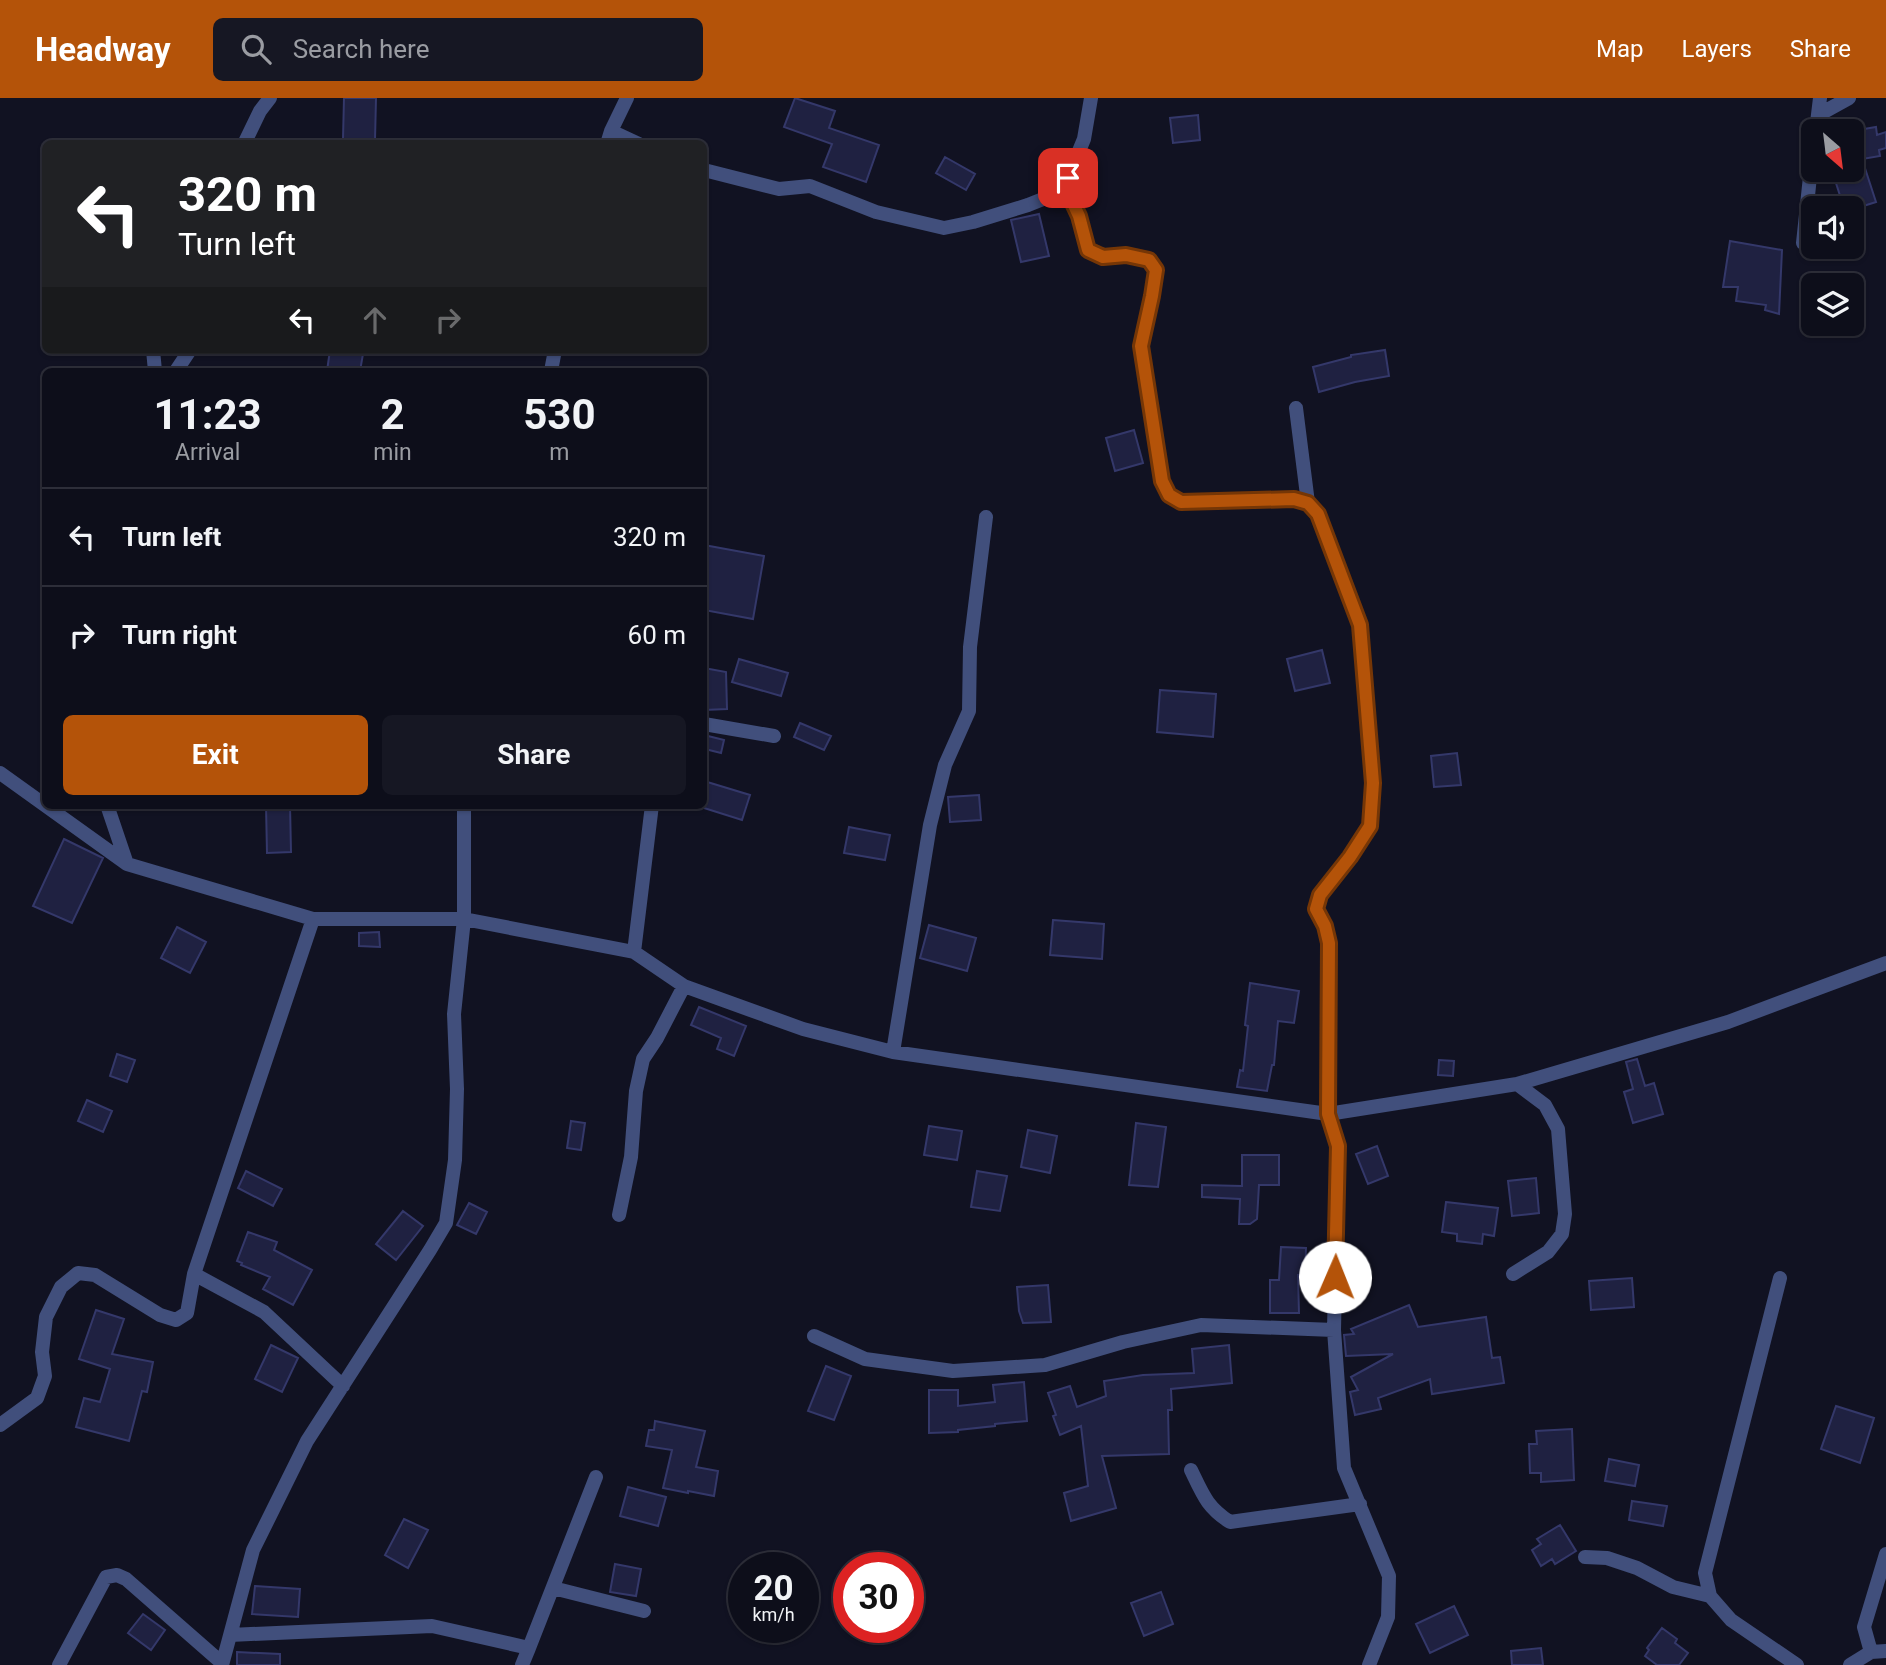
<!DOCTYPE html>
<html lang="en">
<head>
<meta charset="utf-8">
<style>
  body { margin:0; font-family:Roboto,sans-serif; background:#161723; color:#f1f3f6; height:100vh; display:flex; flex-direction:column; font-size:26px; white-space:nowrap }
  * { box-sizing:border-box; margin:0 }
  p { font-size:23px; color:#9a9ca2 }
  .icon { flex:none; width:38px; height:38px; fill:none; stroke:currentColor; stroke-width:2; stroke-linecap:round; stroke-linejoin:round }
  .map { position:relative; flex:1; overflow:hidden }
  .side { position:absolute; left:42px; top:270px; width:665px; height:441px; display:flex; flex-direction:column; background:#0d0e1a; border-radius:10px; box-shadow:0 2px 5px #0004,0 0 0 2px #2d2e39 }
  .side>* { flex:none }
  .hud { position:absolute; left:42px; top:42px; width:665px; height:214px; border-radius:10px; box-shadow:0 2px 5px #0004,0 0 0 2px #2d2e39; background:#202124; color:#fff; overflow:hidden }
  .needle { width:46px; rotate:152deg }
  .buttons { position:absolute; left:1801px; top:21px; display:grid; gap:14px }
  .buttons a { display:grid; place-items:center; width:63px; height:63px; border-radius:10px; background:#0d0e1a; box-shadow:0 2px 5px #0004,0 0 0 2px #2d2e39; font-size:35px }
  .speed { position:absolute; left:728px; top:1454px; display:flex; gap:14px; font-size:35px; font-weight:700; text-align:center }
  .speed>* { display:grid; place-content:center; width:91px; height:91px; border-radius:50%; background:#0d0e1a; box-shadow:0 2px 5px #0004,0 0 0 2px #2d2e39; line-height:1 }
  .speed small { font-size:18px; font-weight:400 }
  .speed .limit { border:10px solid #d22; background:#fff; color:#111 }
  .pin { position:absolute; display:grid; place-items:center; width:60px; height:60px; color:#fff; margin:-30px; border-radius:14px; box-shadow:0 4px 10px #0006 }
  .me { position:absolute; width:77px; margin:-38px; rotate:1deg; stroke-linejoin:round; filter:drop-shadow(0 0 5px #0008) }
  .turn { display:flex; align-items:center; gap:24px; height:147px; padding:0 21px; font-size:32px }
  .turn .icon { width:91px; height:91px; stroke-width:2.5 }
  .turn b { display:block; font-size:49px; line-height:60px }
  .lanes { display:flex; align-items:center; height:66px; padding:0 21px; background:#0003; justify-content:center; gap:35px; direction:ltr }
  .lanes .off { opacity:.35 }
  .eta { display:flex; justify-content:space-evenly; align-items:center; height:119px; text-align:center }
  .eta b { font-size:42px; font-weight:700; line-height:49px }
  .cta { display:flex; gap:14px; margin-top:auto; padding:14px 21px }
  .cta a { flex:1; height:80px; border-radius:10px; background:#b45309; color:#fff; font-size:28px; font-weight:700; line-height:80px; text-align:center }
  .cta a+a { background:#161723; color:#f1f3f6 }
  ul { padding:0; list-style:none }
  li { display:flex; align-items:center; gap:21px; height:98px; padding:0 21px; border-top:2px solid #2d2e39 }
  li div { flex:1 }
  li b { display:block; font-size:26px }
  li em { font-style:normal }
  header { display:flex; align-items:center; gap:42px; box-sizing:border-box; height:98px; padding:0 35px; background:#b45309; color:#fff }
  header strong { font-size:33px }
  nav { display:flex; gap:38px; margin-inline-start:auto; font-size:24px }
  .search { width:490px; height:63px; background:#161723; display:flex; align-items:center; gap:18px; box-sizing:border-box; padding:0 24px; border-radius:10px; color:#9a9ca2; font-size:26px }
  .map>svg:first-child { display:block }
  .building { fill:#1f2141; stroke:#34386a; stroke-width:2 }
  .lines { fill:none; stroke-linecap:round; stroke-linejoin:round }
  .street { stroke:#414f7c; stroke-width:14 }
  .route-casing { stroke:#753606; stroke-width:18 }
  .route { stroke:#b45309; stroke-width:12 }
</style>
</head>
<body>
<header>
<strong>Headway</strong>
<div class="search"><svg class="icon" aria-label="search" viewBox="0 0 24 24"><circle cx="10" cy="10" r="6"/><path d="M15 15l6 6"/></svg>Search here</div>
<nav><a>Map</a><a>Layers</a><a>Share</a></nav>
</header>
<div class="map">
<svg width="1886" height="1567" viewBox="0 0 1886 1567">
  <rect width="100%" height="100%" fill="#111222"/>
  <!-- building -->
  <path class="building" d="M344,0h32l-1,42 -32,-1z
    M795,0l40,13 -6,17 50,17 -13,37 -43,-15 9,-23 -48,-17z
    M1198,17l2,25 -27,3 -3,-25z
    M1876,29l1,8 9,-3v16l-7,2 1,6 -18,3 14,43 -19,6h-13l-10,-31 18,-6v-40z
    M945,59l30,17 -9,16 -30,-17z
    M1039,116l10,42 -28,6 -10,-42z
    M1730,143l52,9 -3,64 -14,-4 1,-5 -30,-4 2,-14h-15z
    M330,252h12l21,4 -3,17h-33z
    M1385,252l4,26 -34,6 -36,10 -6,-25 38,-10v-2z
    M1134,332l9,33 -28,8 -9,-33z
    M704,447l60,11 -11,63 -49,-9z
    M1322,552l8,33 -35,8 -8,-32z
    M739,561l49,14 -7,23 -49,-14z
    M704,570l22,4 1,37 -23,1z
    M1160,592l56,4 -3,43 -56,-5z
    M800,625l31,13 -7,14 -30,-13z
    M708,638l16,4 -3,13 -16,-4z
    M1457,655l4,32 -27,2 -3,-31z
    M704,683l46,14 -8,25 -38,-12z
    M979,697l2,25 -31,2 -2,-25z
    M266,707h24l1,47 -24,1z
    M849,729l41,8 -5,25 -41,-7z
    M64,741l39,19 -31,65 -39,-17z
    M1053,822l51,4 -2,35 -52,-4z
    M929,827l47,13 -9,33 -47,-13z
    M177,829l29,15 -16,31 -29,-15z
    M379,834l1,15 -21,-1v-13z
    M1250,885l49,8 -5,32 -16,-2 -4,44h-2l-5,26 -30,-4 3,-17 3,1 5,-45 -3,-1z
    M699,909l47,19 -12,30 -17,-7 4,-11 -30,-13z
    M117,956l18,6 -8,22 -17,-6z
    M1637,961l8,27 9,-3 9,31 -30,9 -9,-31 9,-3 -7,-27z
    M1439,962l15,1 -1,15 -15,-1z
    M87,1002l25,11 -9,21 -25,-11z
    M571,1023l14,2 -4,27 -14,-2z
    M1136,1025l30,4 -8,60 -29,-2z
    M929,1028l33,5 -5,29 -33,-5z
    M1028,1032l29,6 -7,37 -29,-6z
    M1377,1048l11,30 -20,8 -12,-30z
    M1242,1057h37v30h-20l-2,34 -7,5h-11l1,-25 -38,-2v-12l40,1z
    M246,1073l36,18 -9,17 -35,-18z
    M977,1073l30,5 -7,35 -29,-4z
    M1536,1080l3,35 -27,3 -4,-35z
    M1446,1104l52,6 -4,28 -11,-2 -1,10 -25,-3v-7l-15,-2z
    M469,1105l18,9 -11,22 -19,-9z
    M403,1113l20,15 -27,34 -20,-16z
    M248,1134l29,10 -3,8 38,20 -19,35 -30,-16 7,-12 -29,-12 1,-2 -5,-2z
    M1281,1149l25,1 -1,27h-7l1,38h-29v-33h9z
    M1632,1180l2,29 -43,3 -2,-29z
    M1048,1187l3,37 -28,1 -4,-12 -2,-24z
    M1409,1207l9,22 68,-10 6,41 8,-1 4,26 -72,11 -2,-15 -52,19 3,11 -26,6 -5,-23 8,-2 -7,-13 42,-23 -47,2 -2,-21 10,-1 -3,-5z
    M96,1212l28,9 -12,35 41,8 -6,30 -5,-1 -13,50 -53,-14 8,-29 16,4 10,-33 -31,-10z
    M271,1247l27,13 -16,34 -27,-13z
    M1229,1247l3,38 -61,6 1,21h-4l1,44 -67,2 14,52 -45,13 -7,-28 24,-7 -7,-60 -21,9 -7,-19 3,-1 -8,-22 22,-7 7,21 29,-11 -2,-15 39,-6 51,-2 -2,-24z
    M826,1268l25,10 -17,44 -26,-9z
    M1024,1284l3,39 -32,3v2l-37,4v2l-29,1v-43h29v16l37,-4 -2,-17z
    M1836,1308l38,12 -14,45 -39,-14z
    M655,1323l50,10 -9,36 22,4 -4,25 -26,-5v2l-25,-5 9,-38 -26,-4 3,-16h5z
    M1572,1331l2,51 -33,2v-9h-11l-1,-29h8l-1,-13z
    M1609,1361l30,6 -4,21 -30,-5z
    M628,1389l38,10 -8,29 -38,-10z
    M1632,1403l35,5 -4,20 -34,-6z
    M404,1421l24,11 -20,38 -23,-13z
    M1560,1427l16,26 -21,13 -3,-5 -11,7 -9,-16 9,-6 -4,-5z
    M615,1466l26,5 -5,27 -26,-4z
    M255,1488l45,3 -2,28 -46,-3z
    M1161,1494l12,32 -29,12 -13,-33z
    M1454,1508l14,29 -38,18 -14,-29z
    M143,1516l22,16 -14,20 -23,-17z
    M1662,1530l15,11 -2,4 13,10 -9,12h-22l-12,-9 4,-6 -2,-2z
    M1541,1550l2,17h-31l-1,-14z
    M237,1554l43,2v11h-43z"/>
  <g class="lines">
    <!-- street -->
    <path class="street" d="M1820,16l29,-16
      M611,33l28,13
      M1816,33l4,-33
      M244,46l16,-33 10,-13
      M607,46l4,-13 16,-33
      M704,72l75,19 31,-3 66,26 68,16 29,-6 55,-17 25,-10 18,4 8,18 9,33 15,7 23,-2 23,5 7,10 -4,26 -11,50 21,135 7,14 12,7 113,-3 14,4 10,11 42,111 13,158 -3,43 -20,31 -30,38 -4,14 9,17 4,17 -1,171 189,-30 211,-62 158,-59
      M1060,99l24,-58 7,-41
      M1803,145l10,-95
      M153,252l2,21
      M176,273l14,-21
      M551,273l4,-21
      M1296,310l12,95
      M704,626l70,12
      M0,675l127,91 186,55h151l170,33 50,34 119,43 90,23 435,62 10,32 -4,184 10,138 45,108 -1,41 -19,48
      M107,707l20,59
      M634,854l18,-147
      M893,954l37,-227 15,-60 24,-54 1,-64 16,-130
      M619,1117l12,-58 5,-66 7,-32 14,-21 27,-52
      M194,1176l70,38 79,74
      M1513,1176l35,-22 14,-18 3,-20 -7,-85 -13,-24 -28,-21
      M1780,1180l-75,295 5,23 21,24 66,45
      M814,1238l51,23 88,12 92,-6 78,-23 78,-17 133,5
      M0,1327l37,-27 8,-22 -3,-24 4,-35 15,-30 17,-14 17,2 65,40 16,5 11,-7 7,-39 119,-355
      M1191,1372c12,25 16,37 39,52l130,-18
      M1886,1456l-22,73 7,25 15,-1
      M1585,1459l22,1 30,10 36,19 37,9
      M553,1490l91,23
      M230,1537l202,-9 97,22 -7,17
      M529,1550l67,-171
      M59,1567l47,-88 11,-2 9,4 96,84
      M222,1567l31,-115 54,-109 123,-191 16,-27 9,-63 2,-71 -3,-75 10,-95v-114
      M1850,1567l21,-13"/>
  </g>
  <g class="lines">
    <!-- route casing -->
    <g class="route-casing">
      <path id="route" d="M1068,80l-8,19 11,2 8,17 9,34 15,7 23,-2 23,5 7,10 -4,26 -11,50 21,135 7,14 12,7 113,-3 14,4 10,11 42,111 13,158 -3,43 -20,31 -30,38 -4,14 9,17 4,17 -1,171 10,32 -3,131"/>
    </g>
    <!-- route -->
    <use href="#route" class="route"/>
  </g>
</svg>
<div class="buttons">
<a><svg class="needle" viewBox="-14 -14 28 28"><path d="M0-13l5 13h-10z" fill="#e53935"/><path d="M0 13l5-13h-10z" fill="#9a9ca2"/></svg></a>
<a><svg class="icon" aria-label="sound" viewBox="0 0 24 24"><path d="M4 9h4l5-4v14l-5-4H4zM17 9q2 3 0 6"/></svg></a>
<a><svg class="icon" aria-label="layers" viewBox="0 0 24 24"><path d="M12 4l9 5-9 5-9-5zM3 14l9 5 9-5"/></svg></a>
</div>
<div class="speed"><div>20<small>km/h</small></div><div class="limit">30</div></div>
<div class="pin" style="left:1068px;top:80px;background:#d93025"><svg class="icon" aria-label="arrive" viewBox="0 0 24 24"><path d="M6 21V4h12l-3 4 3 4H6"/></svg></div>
<svg class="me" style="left:1335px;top:1179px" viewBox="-20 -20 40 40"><circle r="19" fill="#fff"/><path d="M0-13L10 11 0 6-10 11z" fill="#b45309"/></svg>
<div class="hud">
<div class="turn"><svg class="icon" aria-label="left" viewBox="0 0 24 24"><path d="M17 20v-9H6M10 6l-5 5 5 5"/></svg><div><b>320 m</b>Turn left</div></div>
<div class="lanes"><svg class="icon" aria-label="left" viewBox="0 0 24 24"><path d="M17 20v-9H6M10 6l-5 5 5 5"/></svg><svg class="icon off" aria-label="ahead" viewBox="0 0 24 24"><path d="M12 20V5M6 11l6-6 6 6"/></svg><svg class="icon off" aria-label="right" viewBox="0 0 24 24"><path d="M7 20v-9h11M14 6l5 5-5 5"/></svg></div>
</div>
<section class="side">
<div class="eta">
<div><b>11:23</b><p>Arrival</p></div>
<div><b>2</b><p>min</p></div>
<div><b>530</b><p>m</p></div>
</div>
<ul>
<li><svg class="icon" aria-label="left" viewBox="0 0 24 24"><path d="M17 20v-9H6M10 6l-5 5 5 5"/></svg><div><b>Turn left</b></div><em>320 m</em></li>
<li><svg class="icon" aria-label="right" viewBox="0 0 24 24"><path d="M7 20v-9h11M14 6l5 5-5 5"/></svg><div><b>Turn right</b></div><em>60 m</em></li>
</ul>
<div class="cta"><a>Exit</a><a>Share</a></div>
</section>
</div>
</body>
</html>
